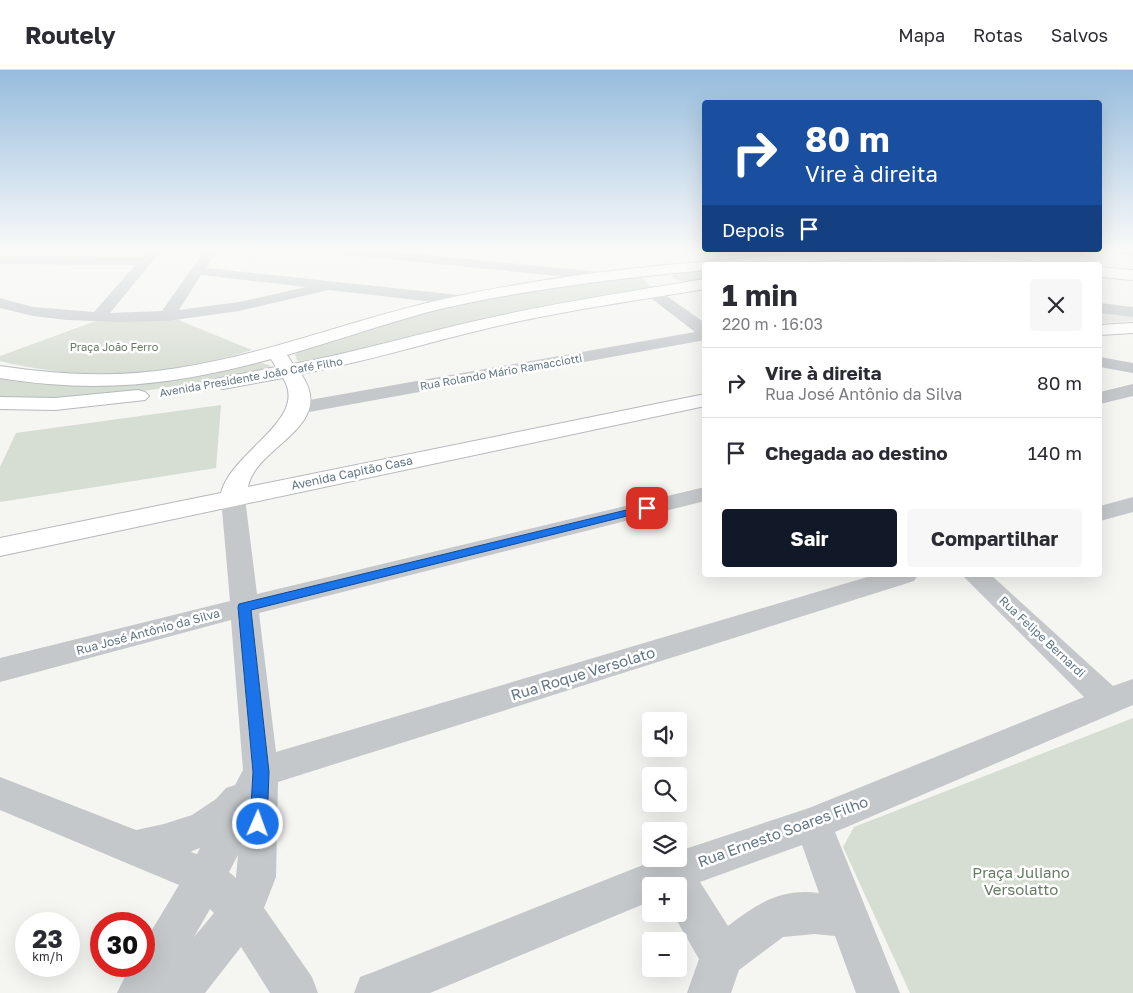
<!DOCTYPE html>
<html lang="pt">
<head>
<meta charset="utf-8">
<style>
  body { margin:0; font-family:"Golos Text",sans-serif; background:#f7f7f7; color:#2b2b33; height:100vh; display:flex; flex-direction:column; font-size:19px; white-space:nowrap }
  * { box-sizing:border-box; margin:0 }
  p { font-size:16px; color:#7c7c81 }
  .icon { flex:none; width:28px; height:28px; fill:none; stroke:currentColor; stroke-width:2; stroke-linecap:round; stroke-linejoin:round }
  .map { position:relative; flex:1; overflow:hidden }
  .sheet { position:absolute; left:702px; top:192px; width:400px; height:315px; display:flex; flex-direction:column; background:#fff; border-radius:5px; box-shadow:0 5px 20px #0002 }
  .sheet>* { flex:none }
  .hud { position:absolute; left:702px; top:30px; width:400px; height:152px; border-radius:5px; box-shadow:0 5px 20px #0002; background:#1a4fa0; color:#fff; overflow:hidden }
  .fabs { position:absolute; left:642px; top:642px; display:grid; gap:10px }
  .fabs a { display:grid; place-items:center; width:45px; height:45px; border-radius:5px; background:#fff; box-shadow:0 5px 20px #0002; font-size:25px }
  .speed { position:absolute; left:15px; top:842px; display:flex; gap:10px; font-size:25px; font-weight:700; text-align:center }
  .speed>* { display:grid; place-content:center; width:65px; height:65px; border-radius:50%; background:#fff; box-shadow:0 5px 20px #0002; line-height:1 }
  .speed small { font-size:12px; font-weight:400 }
  .speed .limit { border:8px solid #d22; background:#fff; color:#111 }
  .pin { position:absolute; display:grid; place-items:center; width:42px; height:42px; color:#fff; margin:-21px; border-radius:10px; box-shadow:0 2px 8px #0006 }
  .me { position:absolute; width:55px; margin:-28px; rotate:2deg; stroke-linejoin:round; filter:drop-shadow(0 0 4px #0008) }
  .turn { display:flex; align-items:center; gap:18px; height:105px; padding:0 20px; font-size:22px }
  .turn .icon { width:65px; height:65px; stroke-width:2.5 }
  .turn b { display:block; font-size:35px; line-height:42px }
  .then { display:flex; align-items:center; height:48px; padding:0 20px; background:#0003; gap:10px; font-size:19px }
  .round { display:grid; place-items:center; flex:none; width:52px; height:52px; border-radius:5px; background:#f7f7f7 }
  .summary { display:flex; align-items:center; justify-content:space-between; height:85px; padding:0 20px }
  h1 { font-size:30px; font-weight:700; line-height:38px }
  .button { display:flex; gap:10px; margin-top:auto; padding:10px 20px }
  .button a { flex:1; height:58px; border-radius:5px; background:#111827; color:#fff; font-size:20px; font-weight:700; line-height:58px; text-align:center }
  .button a+a { background:#f7f7f7; color:#2b2b33 }
  ul { padding:0; list-style:none }
  li { display:flex; align-items:center; gap:15px; height:70px; padding:0 20px; border-top:1px solid #e1e1e2 }
  li div { flex:1 }
  li b { display:block; font-size:19px }
  li em { font-style:normal }
  header { display:flex; align-items:center; gap:30px; box-sizing:border-box; height:70px; padding:0 25px; background:#fff; border-bottom:1px solid #e1e1e2 }
  header strong { font-size:24px }
  nav { display:flex; gap:28px; margin-inline-start:auto; font-size:18px }
  .map>svg:first-child { display:block }
  .built { fill:#e6e7e5 }
  .green { fill:#d6ddd2 }
  .lines { fill:none; stroke-linecap:round; stroke-linejoin:round }
  .major-casing { stroke:#b5b9bd; stroke-width:2 }
  .minor { fill:#c4c8cb; fill-rule:evenodd }
  .major { fill:#fff; fill-rule:evenodd }
  .route { fill:#1a73e8; stroke:#114b97 }
  .labels { text-anchor:middle; stroke-width:5; stroke-linejoin:round; paint-order:stroke }
  .far-park-label { font-size:11px; fill:#667b62; stroke:#fff }
  .far-street-label { font-size:11px; fill:#627584; stroke:#fff }
  .street-label { font-size:12px; fill:#627584; stroke:#fff }
  .near-street-label { font-size:15px; fill:#627584; stroke:#fff }
  .near-park-label { font-size:15px; fill:#667b62; stroke:#fff }
</style>
</head>
<body>
<header>
<strong>Routely</strong>
<nav><a>Mapa</a><a>Rotas</a><a>Salvos</a></nav>
</header>
<div class="map">
<svg width="1133" height="923" viewBox="0 0 1133 923">
  <rect width="100%" height="100%" fill="#f5f5f1"/>
  <!-- built -->
  <path class="built" d="M1100,242l33,4v5l-33,2z"/>
  <!-- green -->
  <path class="green" d="M928,189l24,3 4,3h-183z
    M705,200v12l-20,1 -14,-6 7,-4z
    M644,204l-1,5 6,6 10,3 -360,76 -4,-9 3,-7 142,-40 69,-13z
    M176,249l76,31c-83,26 -168,32 -252,11v-5l96,-35z
    M262,293l9,3 -3,4 -26,7 -163,23 -79,-1v-21c49,8 96,10 145,5 39,-5 78,-18 117,-20z
    M221,335l-5,63 -216,34v-35l16,-34z
    M1133,648v275h-223l-67,-146 11,-20z"/>
  <g class="lines">
    <!-- major casing -->
    <g class="major-casing">
      <path id="major" d="M857,181h86l87,10 7,4c-44,0 -88,-7 -133,-7 -67,0 -133,7 -199,7v5c-93,9 -186,20 -277,42 -47,13 -94,29 -141,43l6,9c66,-12 130,-32 196,-46 71,-16 144,-27 216,-39v10c-72,12 -145,22 -216,39 -63,15 -125,34 -188,46 37,53 -46,72 -53,113l457,-93v12l-705,150v-18l221,-45c10,-42 89,-73 62,-115l-60,11 -7,-2 -3,-4 3,-4 60,-12 -5,-8c-95,26 -173,35 -271,19v-12c59,9 119,12 178,2 96,-15 185,-53 280,-72 131,-28 265,-37 399,-45z
        M1100,197l33,3v10l-33,-3z
        M1133,253v10l-33,2v-10z
        M138,320l7,2 4,4 -4,4 -90,10 -55,-1v-12l55,1z"/>
    </g>
    <!-- minor -->
    <path class="minor" d="M147,181l13,1 -50,61 52,-2 42,-60h13l-11,17 253,27 8,5 -8,5 -130,-15 -90,21 -72,10 -47,1 -53,-2 -34,-4 -33,-8v-10l33,9 61,5 41,-47 -135,-1v-8l142,1zM201,205l105,12 -67,15 -60,8z
      M340,181h46l214,21 7,4 -7,4 -253,-25z
      M717,181c15,0 81,-1 89,8l-7,4 -75,-8z
      M1117,181h16v5l-14,-2z
      M652,218l5,1 48,34v17l-407,74 -7,-2 -3,-4 3,-4 7,-2 397,-70 -48,-37 -2,-3 2,-3z
      M1100,233l33,4v10l-33,-4z
      M1100,287l33,6v10l-33,-6z
      M1133,314v12l-33,8v-12z
      M705,417v14l-446,112 17,139 598,-177h44l-4,6 -636,201 -2,95 -12,31 48,69 6,16h-48l-29,-46 -36,46h-88l13,-27h14v-23l35,-58 -179,-75v-33l136,53 28,-6 28,-9 24,-16 10,-11 9,-3 8,-15 -12,-150 -231,62v-24l230,-57 -9,-103 4,-5 8,-2 8,2 4,5 12,96zM200,778l-3,6 -6,-2 1,-1zM238,785l-2,22v1l-7,-6zM210,839l4,4 -20,24z
      M1133,427v15l-33,9v-15z
      M962,505h29l122,111 20,-7v26l-298,127 65,161h-44l-21,-57 -20,-2 -32,3 -44,33 -8,23h-44l12,-34 -26,-45h6v-28h-28v15l-221,92h-76l6,-16 16,-6 282,-112h21v-8l130,-43 275,-111zM802,775l17,48c-39,-5 -62,11 -91,33l-28,-44z"/>
    <!-- major -->
    <use href="#major" class="major"/>
  </g>
  <!-- sky -->
  <linearGradient id="sky" x2="0" y2="1"><stop stop-color="#96bcdd"/><stop offset="0.58" stop-color="#fafaf9"/><stop offset="1" stop-color="#fafaf9" stop-opacity="0"/></linearGradient>
  <rect width="1133" height="310" fill="url(#sky)"/>
  <!-- route -->
  <path class="route" d="M647,435l4,1v4l-400,100 18,162 -2,52 -2,6 -7,2 -6,-2 -2,-6 3,-52 -15,-165 1,-3z"/>
  <g class="labels">
    <!-- far-park labels -->
    <g class="far-park-label">
      <text x="114" y="281">Praça João Ferro</text>
    </g>
    <!-- far-street labels -->
    <g class="far-street-label">
      <text transform="translate(501 302) rotate(-10)" y="4">Rua Rolando Mário Ramacciotti</text>
      <text transform="translate(251 307) rotate(-10)" y="4">Avenida Presidente João Café Filho</text>
    </g>
    <!-- street labels -->
    <g class="street-label">
      <text transform="translate(352 403) rotate(-12)" y="4">Avenida Capitão Casa</text>
      <text transform="translate(148 562) rotate(-15)" y="4">Rua José Antônio da Silva</text>
      <text transform="translate(1042 567) rotate(43)" y="4">Rua Felipe Bernardi</text>
    </g>
    <!-- near-street labels -->
    <g class="near-street-label">
      <text transform="translate(583 604) rotate(-17)" y="5">Rua Roque Versolato</text>
      <text transform="translate(783 762) rotate(-20)" y="5">Rua Ernesto Soares Filho</text>
    </g>
    <!-- near-park labels -->
    <g class="near-park-label">
      <text x="1021" y="808">Praça Juliano<tspan x="1021" dy="17">Versolatto</tspan></text>
    </g>
  </g>
</svg>
<div class="fabs">
<a><svg class="icon" aria-label="sound" viewBox="0 0 24 24"><path d="M4 9h4l5-4v14l-5-4H4zM17 9q2 3 0 6"/></svg></a>
<a><svg class="icon" aria-label="search" viewBox="0 0 24 24"><circle cx="10" cy="10" r="6"/><path d="M15 15l6 6"/></svg></a>
<a><svg class="icon" aria-label="layers" viewBox="0 0 24 24"><path d="M12 4l9 5-9 5-9-5zM3 14l9 5 9-5"/></svg></a>
<a>+</a>
<a>−</a>
</div>
<div class="speed"><div>23<small>km/h</small></div><div class="limit">30</div></div>
<div class="pin" style="left:647px;top:438px;background:#d93025"><svg class="icon" aria-label="arrive" viewBox="0 0 24 24"><path d="M6 21V4h12l-3 4 3 4H6"/></svg></div>
<svg class="me" style="left:258px;top:754px" viewBox="-20 -20 40 40"><circle r="17" fill="#1a73e8" stroke="#fff" stroke-width="3"/><path d="M0-11L8 9 0 5-8 9z" fill="#fff"/></svg>
<div class="hud">
<div class="turn"><svg class="icon" aria-label="right" viewBox="0 0 24 24"><path d="M7 20v-9h11M14 6l5 5-5 5"/></svg><div><b>80 m</b>Vire à direita</div></div>
<div class="then">Depois<svg class="icon" aria-label="arrive" viewBox="0 0 24 24"><path d="M6 21V4h12l-3 4 3 4H6"/></svg></div>
</div>
<section class="sheet">
<div class="summary"><div><h1>1 min</h1><p>220 m · 16:03</p></div><a class="round"><svg class="icon" aria-label="close" viewBox="0 0 24 24"><path d="M6 6l12 12M18 6L6 18"/></svg></a></div>
<ul>
<li><svg class="icon" aria-label="right" viewBox="0 0 24 24"><path d="M7 20v-9h11M14 6l5 5-5 5"/></svg><div><b>Vire à direita</b><p>Rua José Antônio da Silva</p></div><em>80 m</em></li>
<li><svg class="icon" aria-label="arrive" viewBox="0 0 24 24"><path d="M6 21V4h12l-3 4 3 4H6"/></svg><div><b>Chegada ao destino</b></div><em>140 m</em></li>
</ul>
<div class="button"><a>Sair</a><a>Compartilhar</a></div>
</section>
</div>
</body>
</html>
